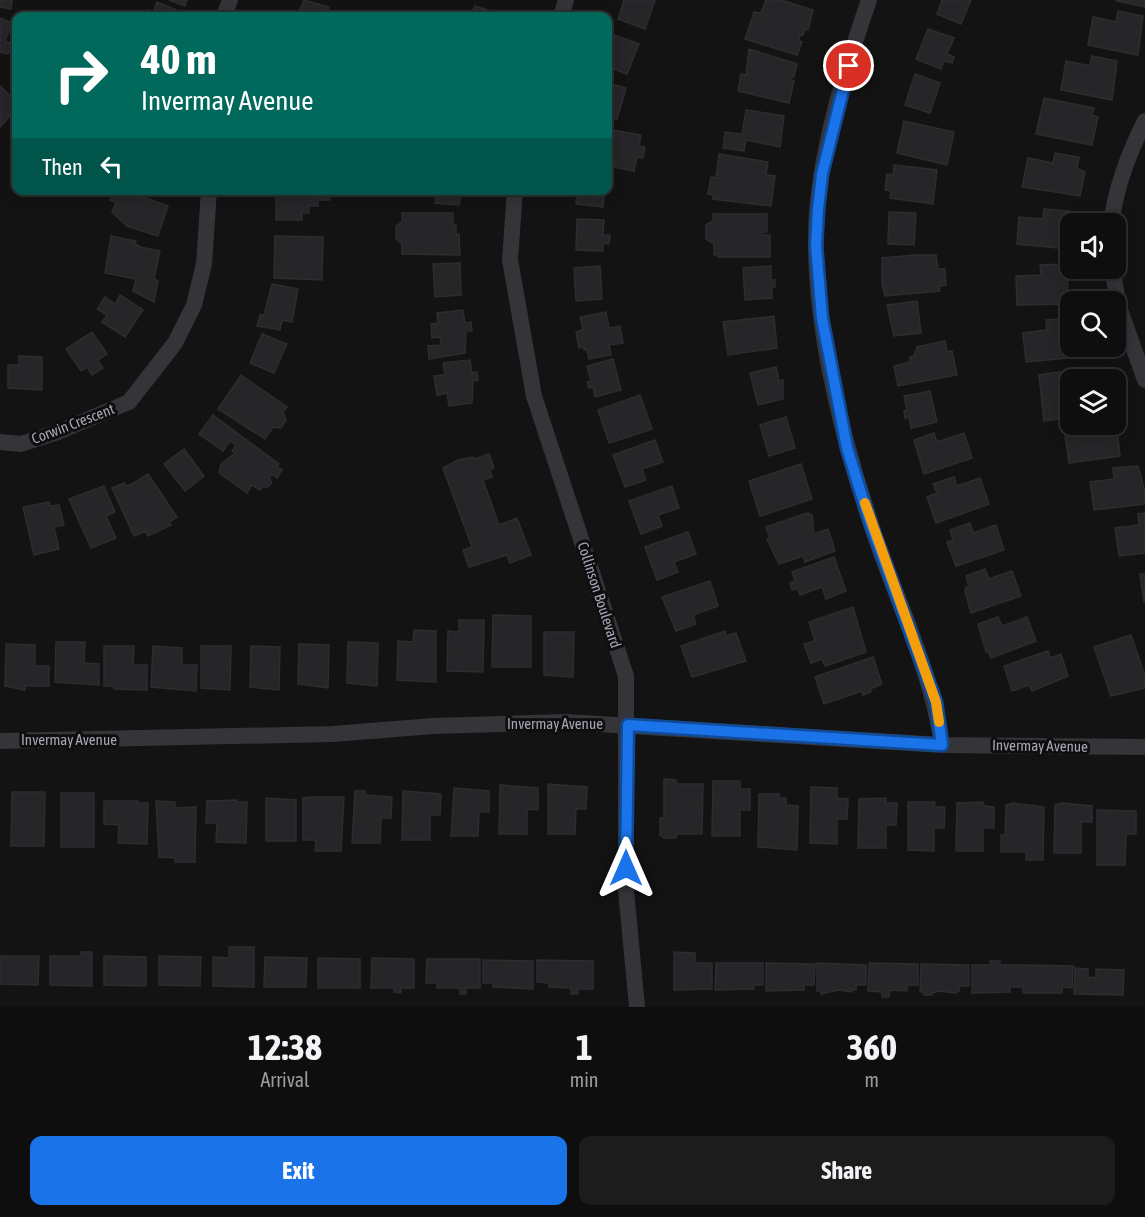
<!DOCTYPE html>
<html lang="en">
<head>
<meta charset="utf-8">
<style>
  body { margin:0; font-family:"Asap Condensed",sans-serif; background:#1c1c1d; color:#f1f3f6; height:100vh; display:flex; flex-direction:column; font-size:22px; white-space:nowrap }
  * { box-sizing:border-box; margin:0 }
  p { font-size:20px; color:#9b9c9e }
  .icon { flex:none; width:33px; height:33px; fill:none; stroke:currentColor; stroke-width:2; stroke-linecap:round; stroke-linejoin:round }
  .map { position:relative; height:1007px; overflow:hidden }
  .sheet { display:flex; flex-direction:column; background:#0e0e0f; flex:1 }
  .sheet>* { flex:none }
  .top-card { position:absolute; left:12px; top:12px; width:600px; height:183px; border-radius:12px; box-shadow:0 3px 15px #0003,0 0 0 2px #2e2e2f; background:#00695c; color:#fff; overflow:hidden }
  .buttons { position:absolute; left:1060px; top:213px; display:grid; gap:12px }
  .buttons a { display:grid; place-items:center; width:66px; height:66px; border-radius:12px; background:#0e0e0f; box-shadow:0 3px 15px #0003,0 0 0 2px #2e2e2f; font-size:30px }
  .pin { position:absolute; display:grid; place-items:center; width:51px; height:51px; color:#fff; margin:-26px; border:3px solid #fff; border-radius:50%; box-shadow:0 2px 6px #0007 }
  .me { position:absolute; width:66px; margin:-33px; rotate:0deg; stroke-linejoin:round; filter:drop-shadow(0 0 4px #0008) }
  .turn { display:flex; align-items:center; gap:21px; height:126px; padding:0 30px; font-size:27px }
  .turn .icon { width:78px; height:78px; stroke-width:2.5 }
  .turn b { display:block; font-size:42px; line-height:51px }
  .then { display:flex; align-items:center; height:57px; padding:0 30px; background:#0003; gap:12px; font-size:22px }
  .eta { display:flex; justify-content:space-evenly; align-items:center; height:102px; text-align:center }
  .eta b { font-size:36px; font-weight:700; line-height:42px }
  .cta { display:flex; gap:12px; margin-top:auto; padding:12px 30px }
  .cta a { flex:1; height:69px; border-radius:12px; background:#1a73e8; color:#fff; font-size:24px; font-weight:700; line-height:69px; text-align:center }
  .cta a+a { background:#1c1c1d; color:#f1f3f6 }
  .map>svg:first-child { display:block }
  .building { fill:#262628; stroke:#2d2d30; stroke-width:1.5 }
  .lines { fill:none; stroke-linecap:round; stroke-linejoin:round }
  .street { stroke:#343439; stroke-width:16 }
  .route-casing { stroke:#114b97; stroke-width:15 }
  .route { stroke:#1a73e8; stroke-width:10 }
  .slow { stroke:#f59e0b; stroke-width:10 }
  .labels { text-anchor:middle; stroke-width:6; stroke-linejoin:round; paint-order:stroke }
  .street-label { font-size:15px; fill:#a4a6b5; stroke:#0e0e0f }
</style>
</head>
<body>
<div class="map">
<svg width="1145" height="1007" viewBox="0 0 1145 1007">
  <rect width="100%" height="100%" fill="#131314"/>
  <!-- building -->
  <path class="building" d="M0,0h12l-1,9 -11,-2z
    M169,0h18l-2,6z
    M304,0l25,7 -3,9h-29z
    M624,0h31l-10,29 -27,-10z
    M766,0h15l32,10 -5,20 -3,-1 -2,6 -3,-1 -1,7 3,1 -5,13 -52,-16 9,-27 7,1z
    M942,0h29l-10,24 -24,-10z
    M1116,0h29v7l-29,-6z
    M157,2l24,10 -2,4h-35l3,-6 6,2z
    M475,6l25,8 -1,2h-28z
    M1118,11l25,5 -5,39 -50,-10 5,-28 23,5z
    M0,18l12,5 -7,18 8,3 -5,10 -8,-2z
    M928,29l26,9 -7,16 7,3 -2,6 -8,-2 -3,8 -25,-10z
    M614,35l25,9 -12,30 -19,-7v-15z
    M749,49l48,15 -3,13h-2l-1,4h3l-5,22 -51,-12 3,-17 5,1z
    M1092,56l25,5 -5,39 -51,-10 5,-29 24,5z
    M915,74l25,9 -10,30 -25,-8z
    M608,83l18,5 -9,31 -9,-2z
    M0,86l16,15v8l-16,18z
    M1044,98l50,10 -2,7 6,2 -6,28 -56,-11z
    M746,110l38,6 -4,31 -34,-7 -2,11 -21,-3 2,-16 17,2z
    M904,121l50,11 -7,33 -50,-12z
    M608,129l33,6 -2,11 6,1 -2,11 -6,-1 -3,14 -26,-5z
    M1055,153l24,4 -2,11 8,4 -5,24 -58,-9 6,-29 25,5z
    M719,154l49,8 -2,13 9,1 -4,30 -58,-7v-4l-5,-1 3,-17 5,1z
    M894,165l43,5 -4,34 -43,-6 1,-7 -6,-1 2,-16 6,1z
    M114,190h10l44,16 -10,30 -31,-10 -15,-14 4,-10 -6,-2z
    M276,190h54v10h-12v6h-9v7h-7v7h-26z
    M461,190l-2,15 -24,-2 1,-13z
    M577,190h28l-2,17 -27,-3z
    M1044,209l25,2 -1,38 -51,-5 2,-27 24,2z
    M889,212l27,1 -2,32 -26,-1z
    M402,213h51v12h3v9h3l1,21 -58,-1v-10l-6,-5v-13l6,-4z
    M713,214h54v18h-5v3h8v22h-52v-3l-4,1v-11l-8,-5v-14l7,-4z
    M577,219l27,1 -1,15h7l-1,9 -6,-1v8l-27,-1z
    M111,236l25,5 -1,3 5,3 20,4 -6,28 4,2 -4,21 -21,-11 3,-12 -31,-6z
    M275,236l48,1 -1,43 -48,-2z
    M916,255h20l2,14h7l1,16 -7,1 1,5 -55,5 -3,-12v-26z
    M460,263l1,32 -26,2 -2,-33z
    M1065,264v11h3l-1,29 -50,1 -1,-29 25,-1 -1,-10z
    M600,266l2,33 -26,2 -2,-33z
    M771,266v14h4v7h-3v11l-27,2 -2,-32z
    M272,284l26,5 -6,33 -10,-2 -2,10 -23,-4 3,-11h4z
    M120,295l23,15 -18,27 -23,-15 5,-7 -10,-6 8,-12 10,7z
    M917,301l4,32 -27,3 -7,-31z
    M463,310l2,13 6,-1 1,9h-6l-1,22 -36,6 -1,-13 13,-1 -1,-8 -8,1 -1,-14 7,-1 -1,-10z
    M606,312l3,16 11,-2 3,17 -14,2 2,10 -22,4 -2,-9h-3v-3l-5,1 -3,-16 7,-2 -3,-13z
    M774,316l3,32 -49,7 -5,-33z
    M1071,318v28h6l1,11 -52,5 -3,-29 24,-3 -1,-10z
    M92,332l15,22 -9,6 5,8 -11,7 -5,-8 -6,4 -15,-22z
    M262,334l25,10 -13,29 -24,-10z
    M945,341l2,11 5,-1 5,24 -59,11 -4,-20 16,-4v-5l4,-1 3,-9z
    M19,356l23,1v33l-34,-2v-23h11z
    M613,359l8,31 -26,7 -2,-10 -4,1 -2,-6 4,-1 -4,-15z
    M470,360l2,13 5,-1 1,8 -5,1 -1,22 -23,3 -2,-13 -10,2 -3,-19 11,-1 -2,-12z
    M776,367l3,14 4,-1v19l-25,6 -8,-32z
    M1086,368l2,10 3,2h-20l-2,38 -25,3 -5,-46z
    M241,375l46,32 -4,5 3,8 -5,8 -8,-1 -8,12 -47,-30z
    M930,391l7,31 -26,6 -2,-11 -4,1 -1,-7 3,-1 -3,-14z
    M640,395l12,34 -43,14 -11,-33z
    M213,415l66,49 -2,3 5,3 -5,8 -5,-4 -3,4 3,5 -4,4h-5l-3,3 -8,-5 -5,8 -28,-20 2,-9 14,-11 -3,-2 4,-6 -6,-4 -7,10 -24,-17z
    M786,417l9,31 -26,8 -9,-31z
    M1088,424h26v5h3l3,27 -51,7 -4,-28 24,-3z
    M934,433l3,9 27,-9 8,25 -48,16 -10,-34z
    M655,440l8,22 -21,7 4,11 -21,7 -12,-32z
    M184,449l20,27 -19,15 -21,-27z
    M489,454l5,14 -4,2 2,7 -9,3 16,45 18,-7 14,37 -21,8 -3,-8 -38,12 -6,-17 9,-3 -29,-79 15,-8 16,-3 1,2z
    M801,464l11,35 -52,17 -11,-35z
    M1138,466l7,26v12l-51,6 -4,-28 24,-3 -1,-11z
    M148,474l29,43 -8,5 2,3 -23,11 -2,-5 -12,5 -22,-48 12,-5 2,3 6,-2z
    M954,477l3,9 23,-8 9,26 -53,19 -9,-26 10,-4 -4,-9z
    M104,486l11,26 -9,4 10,22 -25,10 -22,-49z
    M672,486l7,22 -21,7 4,11 -21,8 -12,-33z
    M49,502l1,4 9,-1 5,20 -10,2 5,22 -25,6 -11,-48z
    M807,513l5,2 2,19 14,-5 7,22 -30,11 -2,-6 -24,8 -12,-25 3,-1 -4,-11z
    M1145,513v40l-26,3 -4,-28 24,-3 -1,-11z
    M970,523l3,10 23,-8 8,25 -48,16 -9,-24 6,-2 -3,-10z
    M688,532l8,22 -22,8 4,10 -21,8 -12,-33z
    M834,557l12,34 -20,8 -4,-12 -22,8 -3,-7 -5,2 -2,-7 5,-2 -3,-9z
    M985,569l4,10 23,-8 9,25 -50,17 -6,-22 1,-4 3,-1 -3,-10z
    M1140,574h5v28h-1z
    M710,581l8,25 -25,9 3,9 -20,7 -14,-34z
    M853,607l13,45 -41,14 -3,-7 -11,4 -7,-19 11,-3 -6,-19z
    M493,615l38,1v51h-39z
    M998,617l4,9 25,-9 9,24 -45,17 -3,-7 -2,1 -8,-28z
    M459,620h25l-1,52 -36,-1 1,-40 11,1z
    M414,630l22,1v51l-39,-2 1,-39 15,1z
    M725,631l1,5 10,-3 10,28 -54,16 -11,-31z
    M544,632h30l-1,45 -29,-2z
    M1131,635l14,41v12l-34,8 -17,-49z
    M56,642h29l-1,21 15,1v21l-44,-3z
    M348,642l30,1 -1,43 -30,-3z
    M6,644l29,1v21h14v20h-24v4l-20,-4z
    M299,644l30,1 -1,43 -30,-4z
    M104,646h30l-1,19h14v25l-33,-1v-3h-10z
    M153,646l29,2v17h15l-1,26 -45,-4z
    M201,646h30l-1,44 -29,-2z
    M251,646l29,1 -1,43 -29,-3z
    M1048,651l2,7 11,-4 7,22 -36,15 -3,-6 -17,6 -8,-25z
    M873,657l9,27 -12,5 1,3 -8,3 -1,-4 -38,13 -9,-27z
    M664,779l12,1v4h27l-1,50h-26v4h-12l-4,-3v-17h4z
    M713,781h27v8h10v21h-10v26h-28z
    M548,784l39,3 -1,22h-10l-1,25h-27z
    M500,785l38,3v22l-11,-1v25h-28z
    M811,787l26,1v10l11,1 -1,20h-10v25l-27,-1z
    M454,788l35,3v21h-10l-1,24h-27z
    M355,791h10v4l27,2 -1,21h-10l-1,25h-28z
    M403,791l38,3 -1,21h-10v25h-28z
    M12,792h33l-1,54h-33z
    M61,793h33v54h-33z
    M759,794h20v4h7v7l12,1 -1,44 -39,-3z
    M312,797h32l-3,54h-26l1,-11h-13v-42z
    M266,798l30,2v41h-30z
    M886,798v5h11l-1,22h-10v23h-28l1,-49z
    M237,800l-1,2h11l-1,41 -30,-1 1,-19h-11l1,-22z
    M104,801h34v2h10l-1,41 -29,-1 1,-18 -15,-1z
    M156,801l19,1v6l21,-1 -1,55h-20l1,-4 -17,-1z
    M908,802h27l-1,5h11l-1,21h-10v23l-26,-1z
    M983,802l1,4 10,1v21h-11v23h-27l1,-48z
    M1013,803l31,4 -1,53h-17v-8h-25v-17h4l1,-30z
    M1062,803l30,3v16h-11v31h-27l1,-48z
    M1097,810l39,1v23h-10l-1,31h-28z
    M229,947h25v40l-41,-1v-29l16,1z
    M81,952h11v34l-42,-1v-29h31z
    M674,952l21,1v10h17v26l-38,1z
    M0,956h39l-1,29 -38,-1z
    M104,956l42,1v29l-42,-1z
    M159,956l42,1 -1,29 -41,-1z
    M265,957l42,1 -1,29h-42z
    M318,958l42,1v29h-42z
    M372,958l42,1v29h-13v5l-7,-1v-4h-23z
    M427,959h53v29h-14v6h-6v-6h-23v-5h-11z
    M483,960l50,1v28l-40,-2v-4h-10z
    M537,960l56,1v28h-15v5h-7v-6l-22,-1v-4l-12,-1z
    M990,961h10v4h21v22h-11v5l-38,1v-28h19z
    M716,963h47v22h-9v4l-39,1z
    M766,963l49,1 -1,21h-10v5l-38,1z
    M817,963l49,2v20h-10v5h-4v2l-14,-2 -17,4v-3h-4z
    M869,963l49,1v21h-11v6l-17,-1 -1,7h-7v-5l-14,-1z
    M921,964l48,1v21h-10v5l-4,2 -15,-2 -8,2v2h-8v-3h-4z
    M1023,965l50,1 -1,22 -10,-1v6h-39z
    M1075,968l13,1v8l8,1v-9l28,1 -1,25 -49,-1z"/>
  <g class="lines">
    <!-- street -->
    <path class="street" d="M869,0c-23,67 -46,140 -52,211 -7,98 22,217 53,310 24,75 61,146 72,224
      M224,16l6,-16
      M561,16l5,-16
      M515,190l-5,70 24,136 92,280v214l11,117
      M1111,224c5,-37 17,-70 34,-103
      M1112,268l7,39 26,73
      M0,442l21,2 37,-12 71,-30 46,-59 19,-38 10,-41 5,-74
      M0,741l333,-7 100,-8 133,-4 376,23 203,2"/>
  </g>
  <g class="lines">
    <!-- route casing -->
    <g class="route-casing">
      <path id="route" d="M626,868l2,-143 314,20 -6,-43 -66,-180 -23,-74 -25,-130 -6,-72 2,-37 4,-35 27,-108"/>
    </g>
    <!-- route -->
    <use href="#route" class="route"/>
    <!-- slow -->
    <path class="slow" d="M865,503l71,199 3,20"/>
  </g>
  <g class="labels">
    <!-- street labels -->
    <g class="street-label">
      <text transform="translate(73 424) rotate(-21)" y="5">Corwin Crescent</text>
      <text transform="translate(599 595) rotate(72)" y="5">Collinson Boulevard</text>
      <text x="555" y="729">Invermay Avenue</text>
      <text x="69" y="745">Invermay Avenue</text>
      <text transform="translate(1040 746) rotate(1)" y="5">Invermay Avenue</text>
    </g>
  </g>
</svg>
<div class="buttons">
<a><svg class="icon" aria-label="sound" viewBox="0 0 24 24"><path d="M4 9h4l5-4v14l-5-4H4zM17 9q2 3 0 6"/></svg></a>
<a><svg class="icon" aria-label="search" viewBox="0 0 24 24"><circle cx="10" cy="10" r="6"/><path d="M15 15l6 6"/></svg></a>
<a><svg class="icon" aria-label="layers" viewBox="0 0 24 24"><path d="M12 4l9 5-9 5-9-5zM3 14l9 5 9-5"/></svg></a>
</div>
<div class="pin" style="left:849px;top:66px;background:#d93025"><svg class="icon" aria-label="arrive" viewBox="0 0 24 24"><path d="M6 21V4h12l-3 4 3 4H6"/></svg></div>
<svg class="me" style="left:626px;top:868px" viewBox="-20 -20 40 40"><path d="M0-17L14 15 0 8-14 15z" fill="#1a73e8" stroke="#fff" stroke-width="4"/></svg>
<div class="top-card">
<div class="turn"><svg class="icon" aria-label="right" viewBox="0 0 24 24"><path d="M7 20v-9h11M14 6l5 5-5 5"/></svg><div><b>40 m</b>Invermay Avenue</div></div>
<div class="then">Then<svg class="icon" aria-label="left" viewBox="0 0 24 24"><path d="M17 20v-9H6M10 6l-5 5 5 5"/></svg></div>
</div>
</div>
<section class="sheet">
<div class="eta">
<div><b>12:38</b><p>Arrival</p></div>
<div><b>1</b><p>min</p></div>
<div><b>360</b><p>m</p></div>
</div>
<div class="cta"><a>Exit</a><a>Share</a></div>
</section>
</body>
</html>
